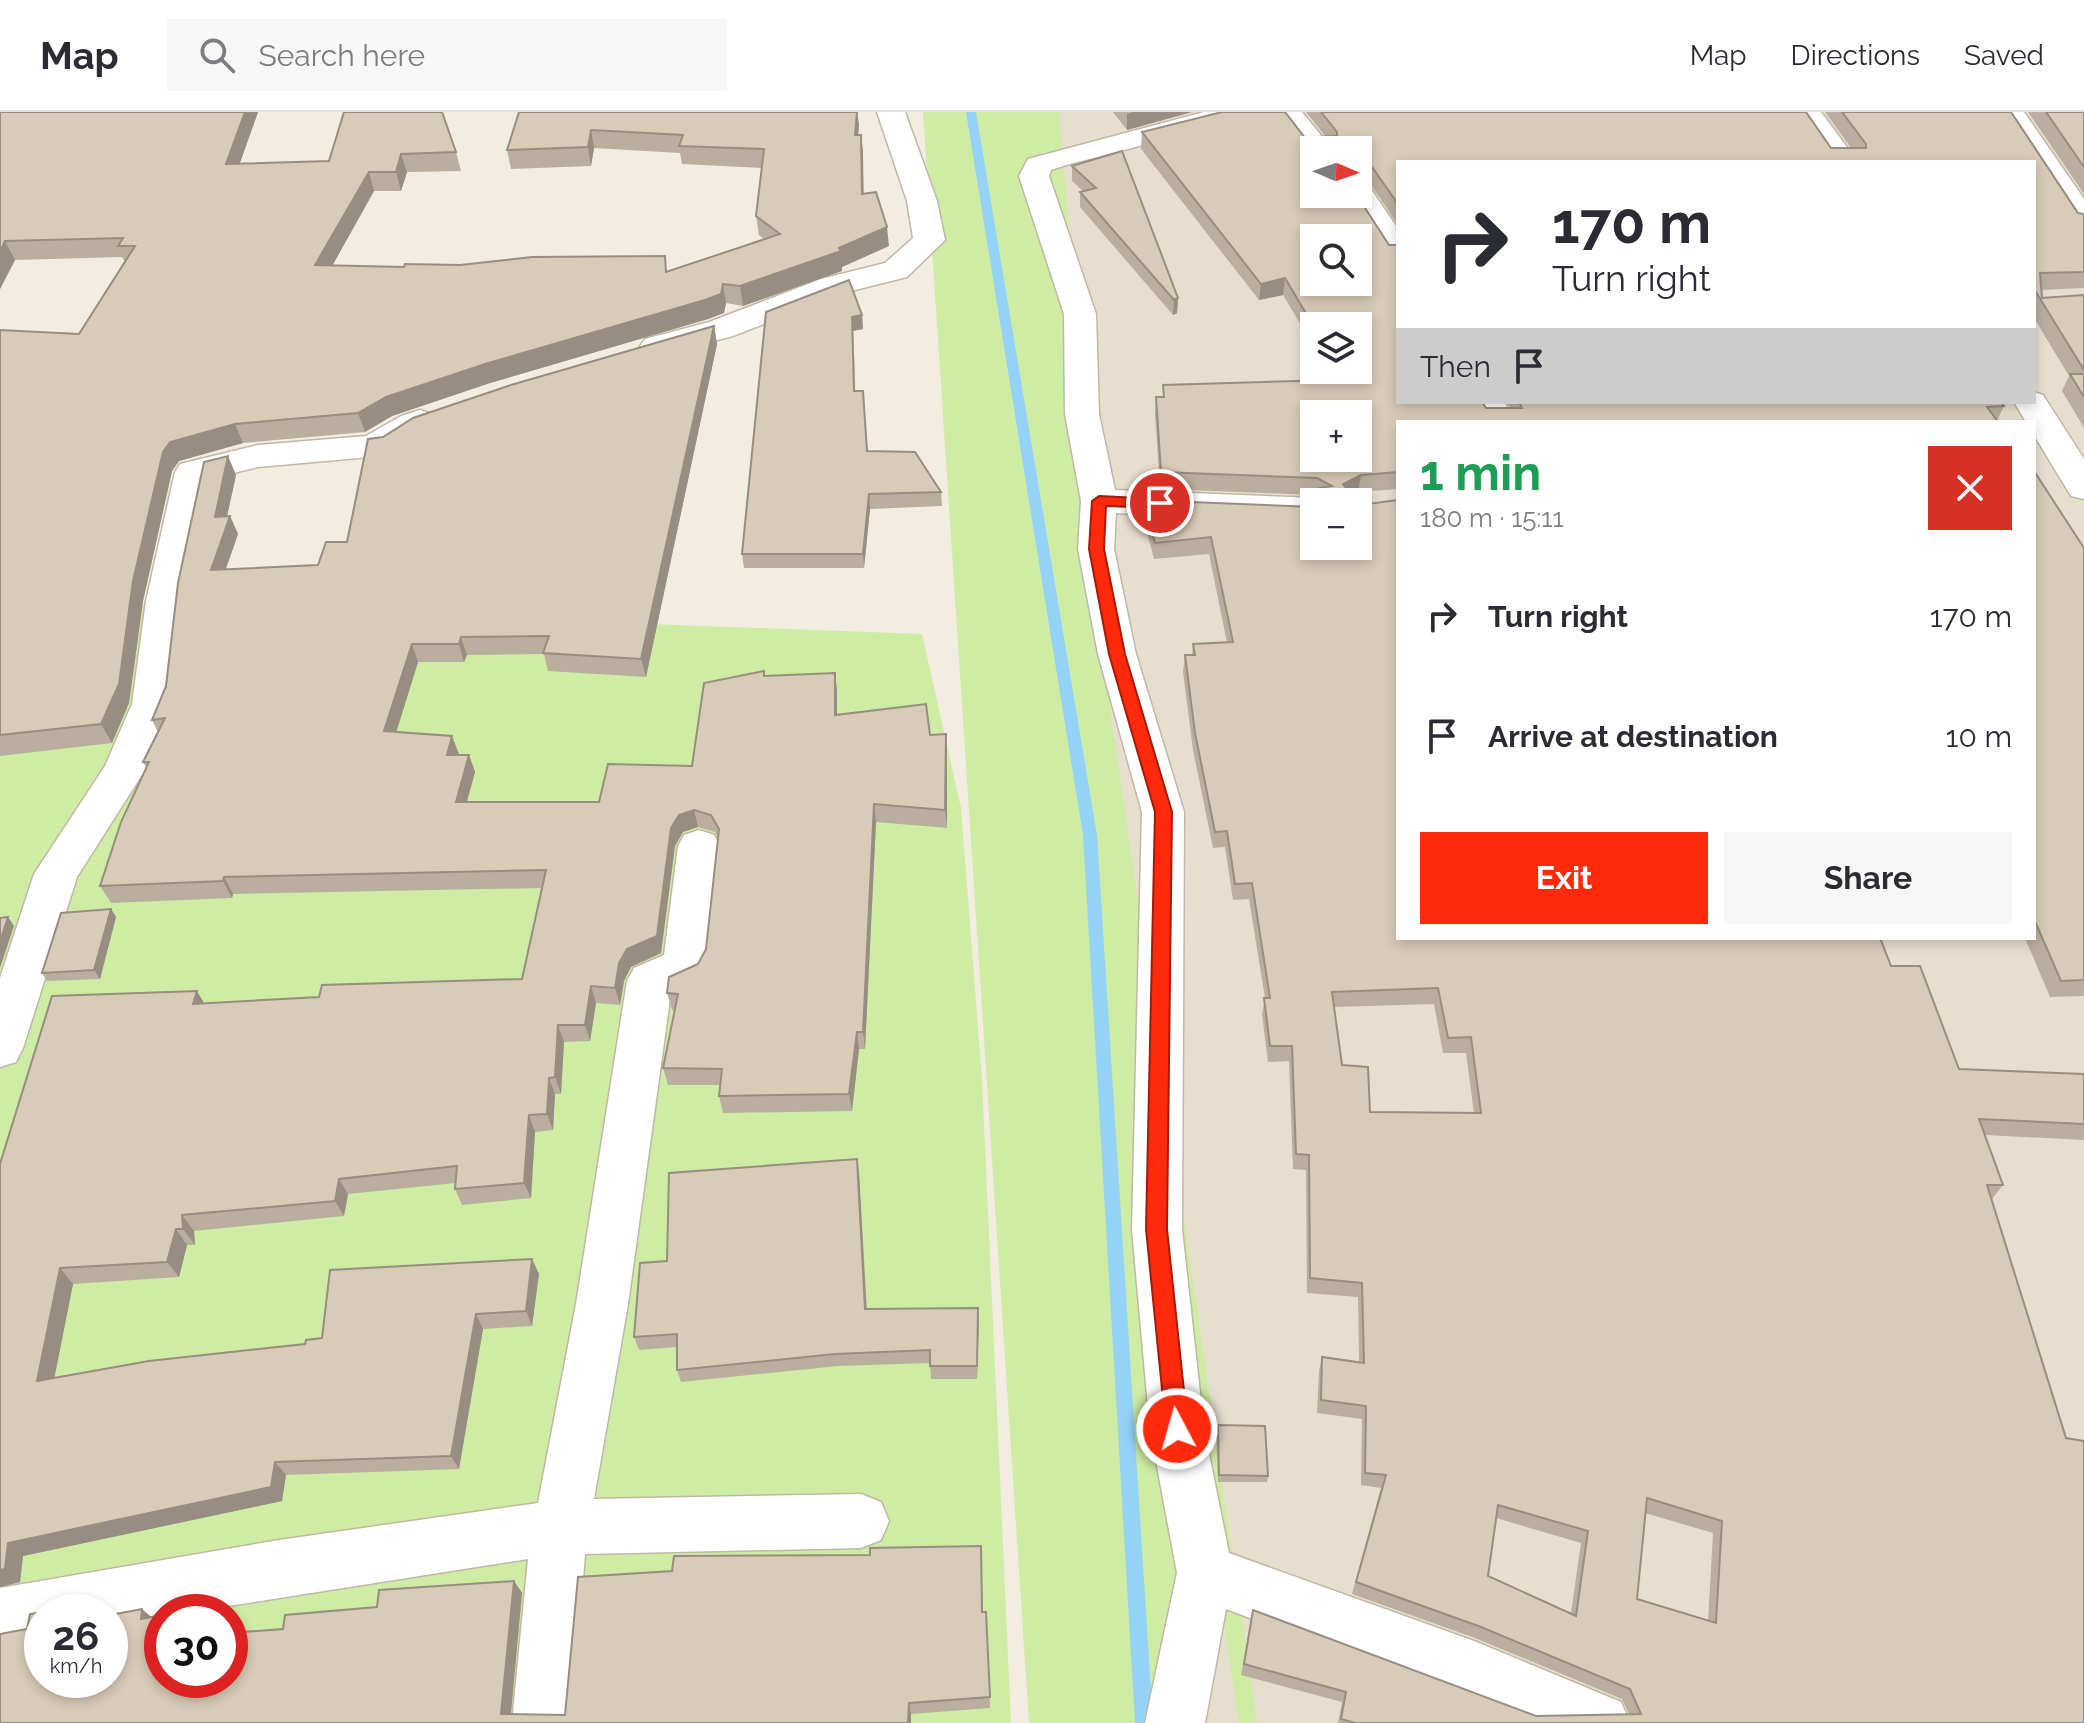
<!DOCTYPE html>
<html lang="en">
<head>
<meta charset="utf-8">
<style>
  body { margin:0; font-family:Raleway,sans-serif; background:#f7f7f7; color:#2b2b33; height:100vh; display:flex; flex-direction:column; font-size:30px; white-space:nowrap }
  * { box-sizing:border-box; margin:0 }
  p { font-size:26px; color:#7c7c81 }
  .icon { flex:none; width:44px; height:44px; fill:none; stroke:currentColor; stroke-width:2; stroke-linecap:round; stroke-linejoin:round }
  .map { position:relative; flex:1; overflow:hidden }
  .side { position:absolute; left:1396px; top:308px; width:640px; height:520px; display:flex; flex-direction:column; background:#fff; border-radius:0px; box-shadow:0 4px 12px #0003 }
  .side>* { flex:none }
  .top-card { position:absolute; left:1396px; top:48px; width:640px; height:244px; border-radius:0px; box-shadow:0 4px 12px #0003; background:#fff; color:#2b2b33; overflow:hidden }
  .needle { width:52px; rotate:92deg }
  .controls { position:absolute; left:1300px; top:24px; display:grid; gap:16px }
  .controls a { display:grid; place-items:center; width:72px; height:72px; border-radius:0px; background:#fff; box-shadow:0 4px 12px #0003; font-size:40px }
  .speed { position:absolute; left:24px; top:1482px; display:flex; gap:16px; font-size:40px; font-weight:700; text-align:center }
  .speed>* { display:grid; place-content:center; width:104px; height:104px; border-radius:50%; background:#fff; box-shadow:0 4px 12px #0003; line-height:1 }
  .speed small { font-size:20px; font-weight:400 }
  .speed .limit { border:12px solid #d22; background:#fff; color:#111 }
  .pin { position:absolute; display:grid; place-items:center; width:68px; height:68px; color:#fff; margin:-34px; border:4px solid #fff; border-radius:50%; box-shadow:0 2px 8px #0007 }
  .me { position:absolute; width:88px; margin:-44px; rotate:354deg; stroke-linejoin:round; filter:drop-shadow(0 0 6px #0008) }
  .turn { display:flex; align-items:center; gap:28px; height:168px; padding:0 24px; font-size:36px }
  .turn .icon { width:104px; height:104px; stroke-width:2.5 }
  .turn b { display:block; font-size:56px; line-height:68px }
  .then { display:flex; align-items:center; height:76px; padding:0 24px; background:#0003; gap:16px; font-size:30px }
  .round { display:grid; place-items:center; flex:none; width:84px; height:84px; border-radius:0px; background:#f7f7f7 }
  .summary { display:flex; align-items:center; justify-content:space-between; height:136px; padding:0 24px }
  h1 { font-size:48px; font-weight:700; line-height:60px; color:#1e9e55 }
  .cta { display:flex; gap:16px; margin-top:auto; padding:16px 24px }
  .cta a { flex:1; height:92px; border-radius:0px; background:#ff2a0b; color:#fff; font-size:32px; font-weight:700; line-height:92px; text-align:center }
  .cta a+a { background:#f7f7f7; color:#2b2b33 }
  ul { padding:0; list-style:none }
  li { display:flex; align-items:center; gap:24px; height:120px; padding:0 24px }
  li div { flex:1 }
  li b { display:block; font-size:30px }
  li em { font-style:normal }
  header { display:flex; align-items:center; gap:48px; box-sizing:border-box; height:112px; padding:0 40px; background:#fff; border-bottom:2px solid #e1e1e2 }
  header strong { font-size:38px }
  nav { display:flex; gap:44px; margin-inline-start:auto; font-size:28px }
  .search { width:560px; height:72px; background:#f7f7f7; display:flex; align-items:center; gap:20px; box-sizing:border-box; padding:0 28px; border-radius:0px; color:#7c7c81; font-size:30px }
  .map>svg:first-child { display:block }
  .residential { fill:#e7dfce; fill-rule:evenodd }
  .green { fill:#ceeca4; fill-rule:evenodd }
  .lines { fill:none; stroke-linecap:round; stroke-linejoin:round }
  .stream { fill:#95d2f8; fill-rule:evenodd }
  .minor-casing { stroke:#c1b7a6; stroke-width:3 }
  .minor { fill:#fff; fill-rule:evenodd }
  .wall { fill:#baaf9e; fill-rule:evenodd }
  .shaded-wall { fill:#978e81 }
  .building { fill:#d8cbb8; stroke:#978e81; stroke-width:2; fill-rule:evenodd }
  .route { fill:#ff2a0b; stroke:#a61b07; stroke-width:2 }
</style>
</head>
<body>
<header>
<strong>Map</strong>
<div class="search"><svg class="icon" aria-label="search" viewBox="0 0 24 24"><circle cx="10" cy="10" r="6"/><path d="M15 15l6 6"/></svg>Search here</div>
<nav><a>Map</a><a>Directions</a><a>Saved</a></nav>
</header>
<div class="map">
<svg width="2084" height="1611" viewBox="0 0 2084 1611">
  <rect width="100%" height="100%" fill="#f3ede1"/>
  <!-- residential -->
  <path class="residential" d="M996,0h1088v1611h-936zM1314,38h44v44h-44zM1398,50h636v240h-636zM1314,126h44v44h-44zM1314,214h44v44h-44zM1314,302h44v44h-44zM1398,310h636v516h-636zM1314,390h44v44h-44z"/>
  <!-- green -->
  <path class="green" d="M923,0h136l52,604 146,1007h-18l-97,-654 54,654h-167z
    M0,488l922,34 39,174 21,271 29,644h-1011zM42,1500h68v68h-68zM162,1500h68v68h-68z"/>
  <g class="lines">
    <!-- stream -->
    <path class="stream" d="M966,0h10l121,723 56,888h-18l-52,-888z"/>
    <!-- minor casing -->
    <g class="minor-casing">
      <path id="minor" d="M877,0h28l32,89 8,39 -38,37 -64,16 -110,43 -76,20 -12,-3 -5,-7 5,-7 64,-17 112,-43 64,-16 28,-25 -6,-37z
        M1204,0h48l-4,6 -182,47 -15,5 -2,6 47,138 3,100 16,76 199,8 13,4h-13v20l-198,-9 -2,36 22,105 48,158 -2,417 22,200 25,124 245,88 147,61 9,21h-100l-304,-114 -21,114h-60l32,-150 -27,-144 -18,-200 10,-417 -44,-158 -20,-105 3,-48 -16,-87 -1,-100 -45,-138 9,-17z
        M1273,0h29l31,38h-19v8l-6,-2z
        M1792,0h29l37,50h-30z
        M1996,0h28l60,87v31l-11,-2 -39,-59v-7h-5z
        M1358,71l11,3 29,43v32l-11,-2 -43,-65h14z
        M2034,280l9,3 41,64v40l-13,-3 -37,-61v-13h-8l-12,-20h20z
        M1470,290h34l12,20h-34z
        M420,298l12,4 5,7 -5,7 -37,21 -25,8 -112,10 -49,12 -25,122 -12,103 -27,66 -68,107 -54,171 -7,14 -16,5v-89l34,-104 71,-108 27,-62 14,-103 29,-129 5,-8 78,-19 108,-9 35,-20z
        M699,718l15,5 6,11 -13,119 -6,13 -30,14 -43,312 -34,195 267,-5 20,8 8,19 -8,19 -20,8 -276,6 -13,169h-60l16,-164 -338,53h-28v5l-52,9v-14h-68v26l-42,8v-58l279,-48 259,-37 38,-199 51,-323 7,-13 30,-13 14,-109 6,-11z"/>
    </g>
    <!-- minor -->
    <use href="#minor" class="minor"/>
  </g>
  <!-- wall -->
  <path class="wall" d="M0,0h258l-18,51 89,-2 15,-49 112,40 5,19 -54,1 -6,19h-27l-42,75 336,5 96,-32 -5,-4 -3,-19 6,-48 -80,-4 -2,-11 -86,-5 -3,18 -80,3 -4,-19 12,-38 340,12 -1,11h3l2,18v41l26,52 -47,21v4l-99,35 -17,-3 -2,10 -16,6 -218,64 -98,33 -27,16 -122,11 -64,18 -7,10 -29,130 -14,102 -17,40 -112,13v-426l79,4 46,-72 -3,-5 -107,3 -15,29z
    M1113,0h79l-65,18z
    M1306,0h500l25,36h20l-26,-36h186l67,101 6,1v74l-43,2 1,8 42,-3v133l-22,-37 7,-15 -35,-58v-156h-636v63l-28,-42 -12,-2v-31h-44l84,252 88,6h24l-3,-6h494l3,4 -7,15 -599,1v67l-40,3 40,446 493,28 68,103 125,5v66l-99,-5 18,50 -11,14 92,524h-746l4,-21 -101,-27 12,-65 283,106 93,-2 -7,-15 -147,-61 -123,-44 29,-106 -20,-3 1,-66 -45,-6 2,-42 3,-14 37,5 -1,-65 -51,-4 -1,-123 -13,-1 -4,-108 -21,1 -6,-48 3,-16 -16,-99 -16,1 -8,-53 -12,1 -20,-98 -10,-78 2,-17h7l1,-11 34,-1 -18,-89 -55,5 -11,-42v-17l171,46 44,-44h-41l1,-5 -3,-2 -155,-6 -5,-75 1,-17h7v-12l158,-5 1,-10h36l-44,-44v21l-31,-52 -24,5 -118,-151 1,-17 176,12 8,-7zM1434,892l9,49h23l8,60 -104,-1 -28,-47 -8,-58zM1645,1401l68,20 -5,88 -71,-22zM1496,1406l85,25 -10,70 -83,-37z
    M2028,0h56v82z
    M1122,39l56,147 -1,15 -4,2 -93,-108v-15l3,-1 -11,-10v-15z
    M766,200l96,3 1,14 -10,2 2,60 13,60 73,41 1,14 -72,3 -6,59h-120l-2,-14z
    M714,214l3,18 -71,333 -98,-6 -4,-17 -77,1 -3,7h-46l-22,70 63,22 -1,1h11l6,17 -8,30h132l93,-36 73,-90 70,-3 2,18v23l93,21 17,17v76l-71,-6 -11,227h-6l-7,62 -129,2 -4,-17 1,-11h-52l-5,-17 12,-57 -3,-1 -5,-17 31,-29 8,-15 12,-111 -3,-6 -17,-5 -15,5 -8,14 -14,107 -30,14 -7,14 -4,24 -24,-2 -6,38 -26,1 -3,52h-6l-2,36 -18,2 -4,66 -69,7 -7,-16 1,-6 -108,11 -4,22 -150,15 1,14h-8l-8,32 -106,7 -19,94 251,-34 227,-85 7,15 -7,52 -49,3 -24,140 -173,6 -4,26 -259,55 -3,26 -20,5v-423l204,-161 115,-6 203,-18 20,-91 -309,6 -1,4 -121,5 -11,-17 46,-119 -3,-5 15,-30 -6,-12 14,-34 70,-211 -9,41h3l8,18 -12,35 92,-4 29,-23 36,-105z
    M2034,359l50,77v448l-34,1 -25,-59h9z
    M111,797l5,8 -16,62 -53,2 -5,-8z
    M857,1047l2,13 8,137 111,-1 -1,71h-46l-1,-16 -92,3 -157,16 -4,-12v-23l-38,3 -5,-13 33,-76z
    M1218,1313l50,51 -1,6h-49l-2,-50z
    M981,1434l2,66h3l4,96 -79,6 -911,9 162,-43 121,-51 94,-22 137,-26 8,12 -11,121 54,1 107,-144z"/>
  <!-- shaded-wall -->
  <path class="shaded-wall" d="M245,0h13l-25,70 -7,-18z
    M857,0l2,12 -2,30 -2,-19z
    M1133,0h59l-65,18v-16z
    M591,18l3,18 -3,18 -3,-19z
    M861,23l2,18 1,60 -2,-19z
    M401,42l6,18 -6,19 -5,-19z
    M369,60l5,19 -52,93 -7,-19z
    M887,115l2,19 -47,21v4l-99,35 -3,-20 99,-38z
    M5,129l10,19 -15,29v-37z
    M1285,166l-2,17 -24,5 2,-16z
    M723,172l3,19 -2,10 -16,6 -218,64 -98,33 -27,16 -7,-19 28,-16z
    M1178,186l-1,15 -4,2 1,-15z
    M862,203l1,14 -10,2 3,74 -4,-88z
    M714,214l3,18 -71,333 -5,-18z
    M235,312l8,19 -64,18 -7,10 -29,130 -14,102 -17,40 -11,-19 62,-272 7,-10z
    M228,344l8,19 -13,60 -8,-18z
    M1361,363l-3,17 -18,9 3,-17z
    M869,382l1,15 -6,59 -1,-14z
    M230,404l8,18 -19,54 -8,-18z
    M461,525l6,18 -3,7 -5,-18z
    M412,532l6,18 -27,87 -7,-18z
    M835,561l2,18v41l-2,-17z
    M946,622l1,18v76l-2,-18z
    M452,624l7,18 -6,18 -6,-17z
    M469,643l6,17 -13,47 -6,-17z
    M874,692l2,18 -11,227 -2,-17z
    M694,698l4,17 -15,5 -8,14 -14,107 -30,14 -7,14 -4,24 -5,-17 4,-25 8,-14 44,-121 8,-13z
    M224,765l9,17 -1,4 -9,-17z
    M111,797l5,8 -16,62 -6,-9z
    M8,805l6,9 -14,42v-26z
    M591,874l5,17 -6,38 -5,-16z
    M197,879l10,17 -14,-4z
    M558,913l6,17 -3,52 -6,-17z
    M857,920l2,17 -7,62 -3,-17z
    M549,966l6,16 -2,36 -6,-16z
    M529,1003l6,17 -4,66 -7,-15z
    M857,1047l2,13 8,150 -2,-13z
    M339,1067l9,15 -4,22 -9,-15z
    M182,1103l12,16 1,14 -12,-16z
    M176,1117l11,16 -8,32 -12,-15z
    M532,1147l7,15 -7,52 -6,-15z
    M60,1156l13,16 -22,111 -14,-14z
    M978,1196l1,13 -2,58v-13z
    M476,1202l7,15 -24,140 -8,-13z
    M275,1350l11,13 -4,26 -259,55 -3,26 -20,5v-17l8,-27z
    M514,1469l8,12 -12,130 -9,-9z
    M142,1497l14,12 -15,-2z
    M909,1591l2,11v9h-3z"/>
  <!-- building -->
  <path class="building" d="M0,0h245l-19,52 103,-3 15,-49h98l14,40 -55,2 -5,18h-27l-54,93 89,2 1,-3 55,1 72,-8 133,-1 1,16 114,-38 -24,-18 8,-67 -85,-3 4,-11 -92,-5 -3,17 -81,3 12,-38h338l-2,23h6l1,59 14,-2 11,35 -48,21 2,3 -101,35 -17,-2 -2,10 -16,6 -220,64 -99,33 -28,16 -123,11 -65,18 -7,10 -30,129 -14,103 -18,40 -101,11v-405l79,4 56,-88h-17l5,-8 -118,3 -5,11z
    M1222,0h63l24,31 9,1 1,-7 18,-1v-4l-16,-20h485l25,36h35v-4l-24,-32h169l67,101 6,1v58l-44,1 2,25 42,-3v75l-50,-81v-127h-636v42l-26,-37 -14,-3v4v-18h-44v44h42l33,51h9v157h84l4,6h36l-3,-6h482l3,4 -17,1 11,15h-600v50l-37,3 -18,9 3,4h12l3,17 37,-5v438h482l11,28h29l39,103 125,5v50l-105,-5 24,66h-16l79,253 18,3v282h-729l-14,-4 5,-27 -102,-28 9,-54 283,106 105,-2 -11,-25 -149,-62 -125,-45 30,-107 -21,-2 1,-67 -45,-6 1,-43 42,6 -2,-80 -52,-5 -1,-123 -13,-1 -4,-108h-22l-6,-48h6l-18,-115 -17,1 -8,-53 -12,1 -20,-99 -10,-78h10l-2,-11 40,-2 -22,-105 -56,6 -12,-43 171,7v39h44v-44h-39v-14l13,-2 -15,-8 -156,-6 -5,-75h8l-1,-12 168,-5 -6,-10h33v-44l-44,1 -29,-49 -24,6 -119,-152zM1314,126h44v44h-44zM1314,302h44v44h-44zM1438,876l10,50 23,-1 10,76 -111,-1 -2,-45 -26,-2 -10,-73zM1647,1386l75,23 -6,102 -79,-24zM1498,1393l90,26 -12,85 -88,-40z
    M2046,0h38v55z
    M1122,39l56,147 -4,2 -94,-108 16,-4 -24,-22z
    M849,168l13,35 -10,2 2,74h9l4,60 48,1 26,40 -72,2 -6,60h-121l24,-242z
    M714,214l-73,333 -98,-6 6,-17 -88,1 -2,7h-47l-28,87 68,5 -5,19h22l-13,47h143l9,-38 84,2 12,-83 60,-12v5l71,-3v42l91,-11 4,31 16,-1 -1,76 -71,-6 -11,228h-6l-8,62 -130,2 3,-27 -59,-1 15,-74 -11,-1 2,-16 29,-13 8,-15 13,-120 -8,-14 -17,-5 -15,5 -8,13 -14,108 -30,13 -8,14 -4,25 -24,-2 -6,39h-27l-3,52 -6,1 -2,36 -18,1 -5,68 -69,6 2,-23 -118,13 -4,22 -153,14 1,14h-7l-9,33 -107,6 -23,113 112,-20 156,-17 1,-4 16,-2 8,-68 202,-11 -6,52 -50,3 -25,142 -176,6 -4,25 -263,56 -3,26 -5,1v-406l52,-168 145,-5 -4,13 126,-7 3,-12 200,-6 24,-109 -322,7 -1,4 -123,5 21,-64 28,-60h-6l22,-44 -13,2 14,-34 12,-103 26,-121 24,-6 -13,61 15,-1 -19,54 107,-5 8,-23h21l21,-103 15,-2 30,-19 98,-33z
    M2070,262h14v23z
    M2034,359l50,77v432l-23,1 -27,-62z
    M111,797l-17,61 -52,3 19,-60z
    M8,805l-8,25v-24z
    M857,1047l8,150 113,-1 -1,58h-47v-16l-95,4 -158,16v-36l-43,3 6,-74 27,-2 2,-88z
    M1218,1313l47,1 3,50 -49,-1z
    M981,1434l1,66h4l4,85 -81,6 -1,20h-908v-89l27,-5 3,-15 12,-2v68h68v-65l32,-6 -1,10 21,-4v65h68v-47l53,-4 2,-14 92,-8 2,-17 135,-9 -13,133 64,1 13,-138 94,-6 2,-15 196,-1v-7z
    M93,1493l2,7h-53z"/>
  <!-- route -->
  <path class="route" d="M1099,384l61,3 8,4 -8,5 -54,-2 -2,43 21,105 47,158 -5,417 21,200 -3,7 -8,4 -8,-4 -3,-7 -20,-200 9,-417 -46,-158 -20,-105 3,-48z"/>
</svg>
<div class="controls">
<a><svg class="needle" viewBox="-14 -14 28 28"><path d="M0-13l5 13h-10z" fill="#e53935"/><path d="M0 13l5-13h-10z" fill="#7c7c81"/></svg></a>
<a><svg class="icon" aria-label="search" viewBox="0 0 24 24"><circle cx="10" cy="10" r="6"/><path d="M15 15l6 6"/></svg></a>
<a><svg class="icon" aria-label="layers" viewBox="0 0 24 24"><path d="M12 4l9 5-9 5-9-5zM3 14l9 5 9-5"/></svg></a>
<a>+</a>
<a>−</a>
</div>
<div class="speed"><div>26<small>km/h</small></div><div class="limit">30</div></div>
<div class="pin" style="left:1160px;top:391px;background:#d93025"><svg class="icon" aria-label="arrive" viewBox="0 0 24 24"><path d="M6 21V4h12l-3 4 3 4H6"/></svg></div>
<svg class="me" style="left:1177px;top:1317px" viewBox="-20 -20 40 40"><circle r="17" fill="#ff2a0b" stroke="#fff" stroke-width="3"/><path d="M0-11L8 9 0 5-8 9z" fill="#fff"/></svg>
<div class="top-card">
<div class="turn"><svg class="icon" aria-label="right" viewBox="0 0 24 24"><path d="M7 20v-9h11M14 6l5 5-5 5"/></svg><div><b>170 m</b>Turn right</div></div>
<div class="then">Then<svg class="icon" aria-label="arrive" viewBox="0 0 24 24"><path d="M6 21V4h12l-3 4 3 4H6"/></svg></div>
</div>
<section class="side">
<div class="summary"><div><h1>1 min</h1><p>180 m · 15:11</p></div><a class="round" style="background:#d93025;color:#fff"><svg class="icon" aria-label="close" viewBox="0 0 24 24"><path d="M6 6l12 12M18 6L6 18"/></svg></a></div>
<ul>
<li><svg class="icon" aria-label="right" viewBox="0 0 24 24"><path d="M7 20v-9h11M14 6l5 5-5 5"/></svg><div><b>Turn right</b></div><em>170 m</em></li>
<li><svg class="icon" aria-label="arrive" viewBox="0 0 24 24"><path d="M6 21V4h12l-3 4 3 4H6"/></svg><div><b>Arrive at destination</b></div><em>10 m</em></li>
</ul>
<div class="cta"><a>Exit</a><a>Share</a></div>
</section>
</div>
</body>
</html>
